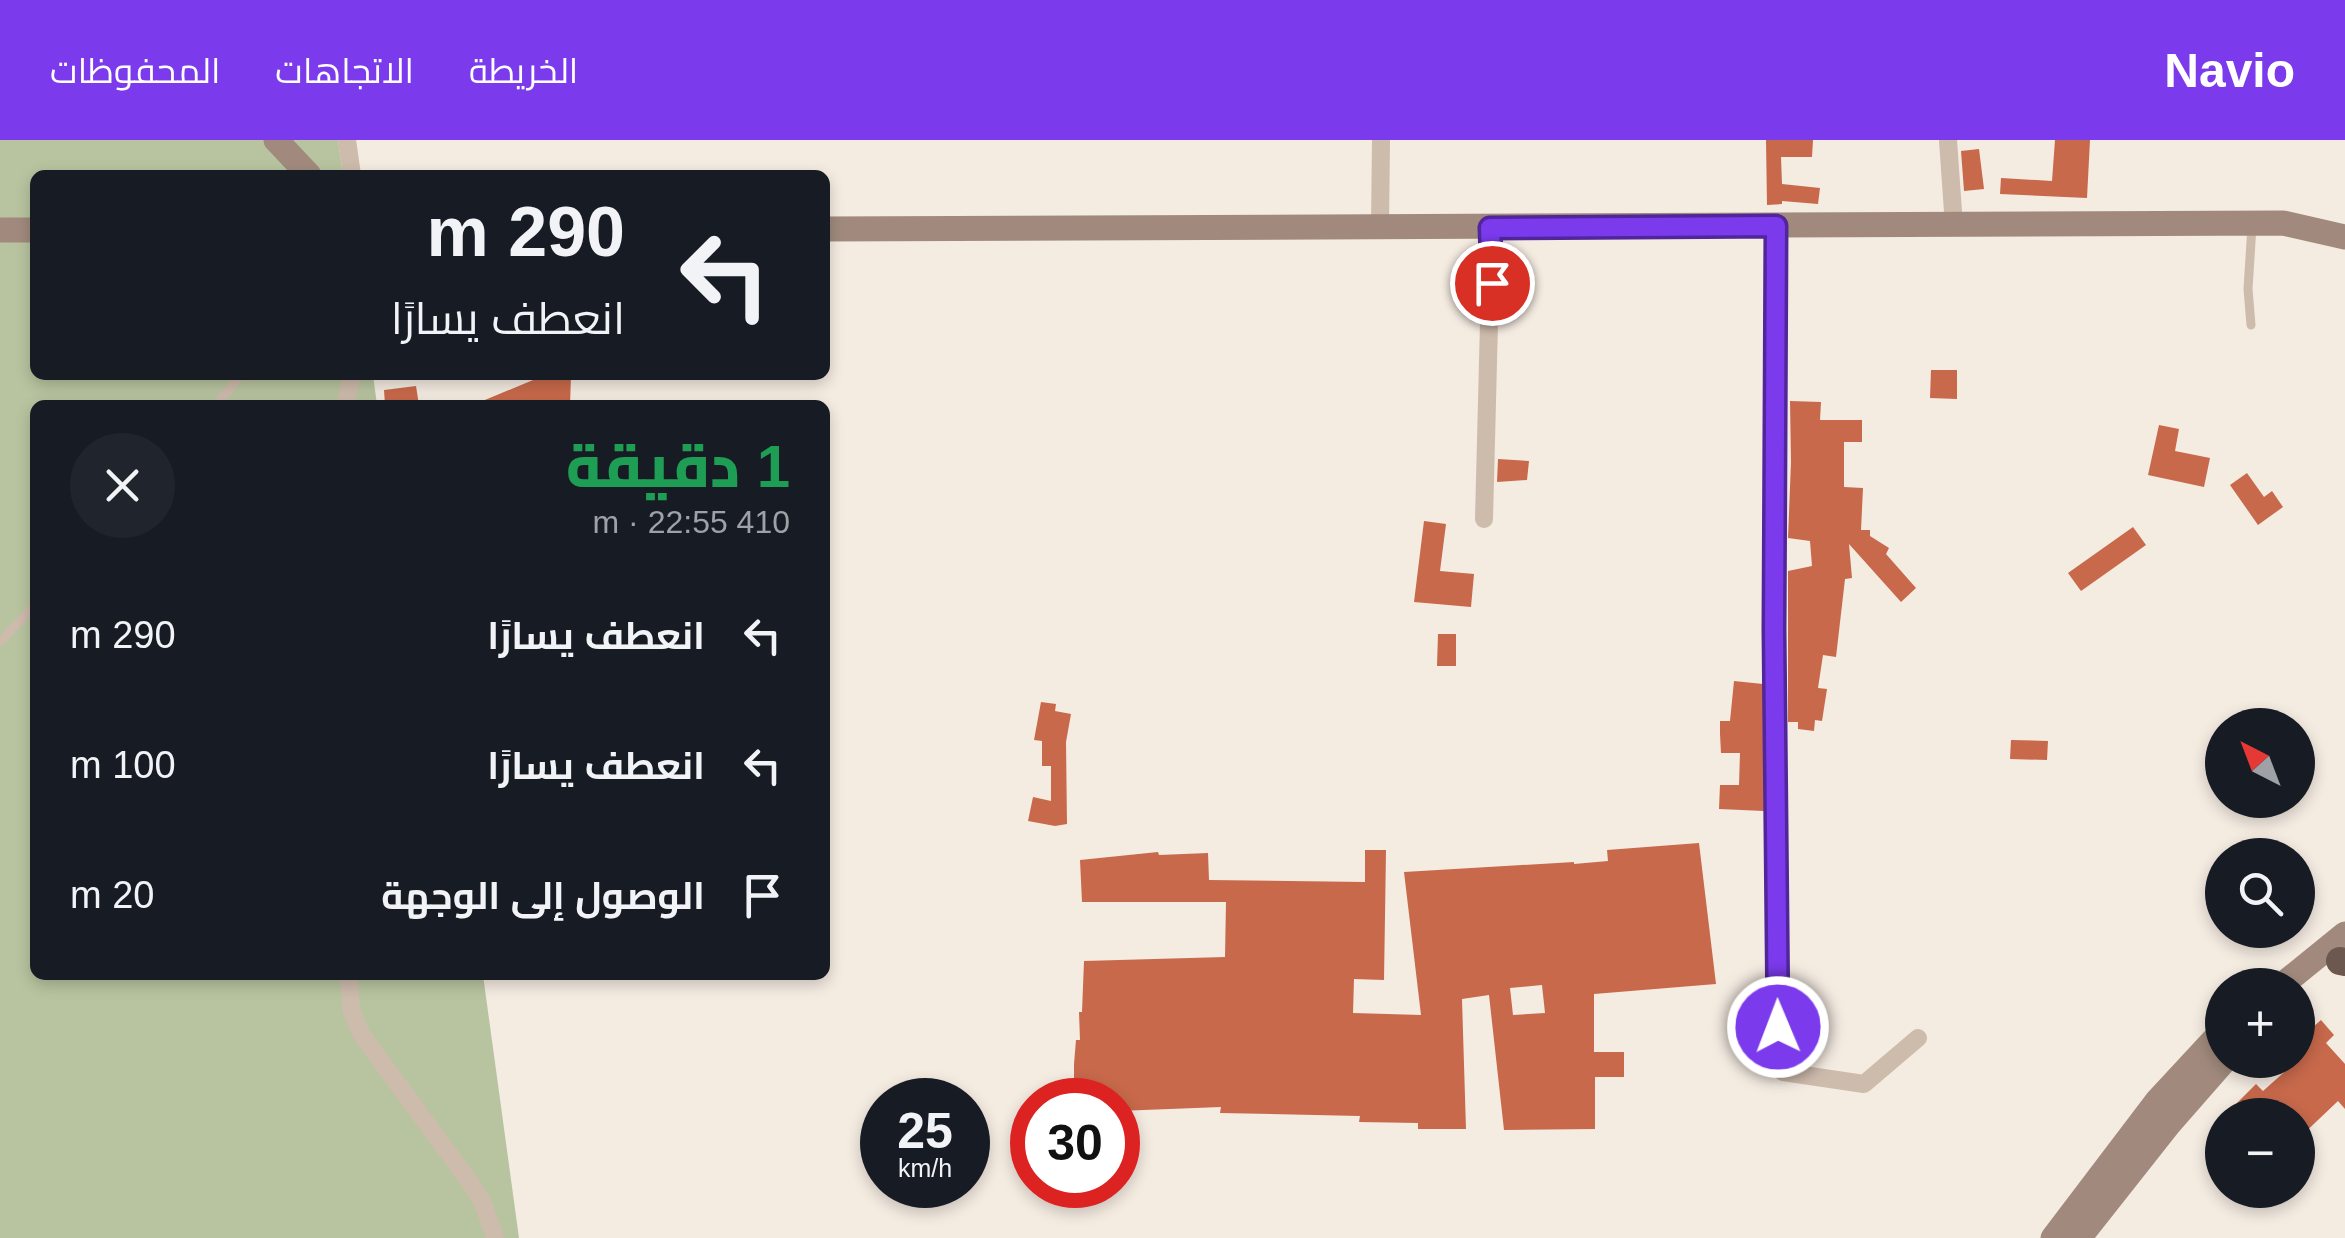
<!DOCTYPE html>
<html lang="ar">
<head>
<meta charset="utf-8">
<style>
  body { margin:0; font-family:Helvetica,Cairo,sans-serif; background:#20242c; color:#f1f3f6; direction:rtl; height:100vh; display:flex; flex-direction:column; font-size:38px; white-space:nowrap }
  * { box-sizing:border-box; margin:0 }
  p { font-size:32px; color:#9ea1a6 }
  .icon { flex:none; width:55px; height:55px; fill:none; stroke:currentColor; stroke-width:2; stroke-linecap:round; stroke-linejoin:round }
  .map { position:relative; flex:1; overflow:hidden; direction:ltr }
  .side { position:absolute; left:30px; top:260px; width:800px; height:580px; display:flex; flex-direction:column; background:#171b24; border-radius:15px; box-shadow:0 5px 15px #0003; direction:rtl }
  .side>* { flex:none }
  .banner { position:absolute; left:30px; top:30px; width:800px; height:210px; border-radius:15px; box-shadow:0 5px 15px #0003; direction:rtl; background:#171b24; color:#f1f3f6; overflow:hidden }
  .needle { width:65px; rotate:318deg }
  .tools { position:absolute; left:2205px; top:568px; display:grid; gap:20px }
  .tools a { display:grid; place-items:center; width:110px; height:110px; border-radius:50%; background:#171b24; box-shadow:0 5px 15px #0003; font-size:50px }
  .speed { position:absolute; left:860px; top:938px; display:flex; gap:20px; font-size:50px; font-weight:700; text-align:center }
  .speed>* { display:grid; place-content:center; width:130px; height:130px; border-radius:50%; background:#171b24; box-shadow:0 5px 15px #0003; line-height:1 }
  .speed small { font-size:25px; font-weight:400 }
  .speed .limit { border:15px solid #d22; background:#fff; color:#111 }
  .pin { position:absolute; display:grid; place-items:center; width:85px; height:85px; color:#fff; margin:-42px; border:5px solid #fff; border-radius:50%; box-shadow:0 2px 10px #0007 }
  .me { position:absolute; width:110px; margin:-55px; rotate:359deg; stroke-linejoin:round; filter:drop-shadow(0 0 8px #0008) }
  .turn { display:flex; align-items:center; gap:35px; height:210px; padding:0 40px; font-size:45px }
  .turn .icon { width:130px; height:130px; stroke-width:2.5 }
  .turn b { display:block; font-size:70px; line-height:85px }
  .round { display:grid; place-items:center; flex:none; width:105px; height:105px; border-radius:52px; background:#20242c }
  .headline { display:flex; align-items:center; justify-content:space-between; height:170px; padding:0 40px }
  h1 { font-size:60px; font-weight:800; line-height:75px; color:#1e9e55 }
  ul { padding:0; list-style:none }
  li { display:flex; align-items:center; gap:30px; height:130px; padding:0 40px }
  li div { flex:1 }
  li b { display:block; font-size:38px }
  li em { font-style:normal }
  header { display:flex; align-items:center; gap:60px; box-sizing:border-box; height:140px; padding:0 50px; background:#7c3aed; color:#fff }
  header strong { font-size:48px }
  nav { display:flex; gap:55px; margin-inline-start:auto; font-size:35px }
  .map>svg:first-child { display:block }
  .green { fill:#b8c4a0 }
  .building { fill:#c8694b; fill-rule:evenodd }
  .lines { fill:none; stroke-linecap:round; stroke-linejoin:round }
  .service { stroke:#cdbbac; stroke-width:9 }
  .minor { stroke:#cdbbac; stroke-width:18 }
  .secondary { stroke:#a18a7d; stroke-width:25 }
  .trunk { stroke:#6c584f; stroke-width:28 }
  .route-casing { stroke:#51269a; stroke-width:25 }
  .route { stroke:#7c3aed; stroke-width:18 }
</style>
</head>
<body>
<header>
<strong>Navio</strong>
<nav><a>الخريطة</a><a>الاتجاهات</a><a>المحفوظات</a></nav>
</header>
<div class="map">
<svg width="2345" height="1098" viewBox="0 0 2345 1098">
  <rect width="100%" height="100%" fill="#f4ebe1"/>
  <!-- green -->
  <path class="green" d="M0,0h338l5,35h-308v200h338l4,30h-342v570h448l36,263h-519z"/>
  <!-- building -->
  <path class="building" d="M1766,0h47l-1,17h-31l1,27 38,4 -2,16 -36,-3v3l-15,1z
    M2055,0h35l-3,58 -87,-4 1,-16 51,3z
    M1979,9l5,40 -20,2 -3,-40z
    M1931,230h26v29l-27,-1z
    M545,235h26l-1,30h-97z
    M416,246l3,19h-34l-1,-15z
    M1790,261l31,1 -1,18h42v22h-18v45l19,1 -2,42h9v6l19,12 -3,6 30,34 -15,14 -52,-58 3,34 -7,1 -9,78 -13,-2 -5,33 9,1 -5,32 -7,-1 -1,11 -16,-2v-7h-10v-151l24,-5 -2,-25 -22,-3 3,-76z
    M2159,285l20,4 -4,22 35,7 -6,29 -56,-12z
    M1498,319l31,2 -2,19 -30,2z
    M2247,333l17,24 8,-6 11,16 -25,18 -28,-40z
    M1424,381l22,3 -6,47 34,3 -3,33 -57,-5z
    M2133,387l13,18 -65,46 -13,-18z
    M1438,494h18v32h-19z
    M1734,541l29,3 1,127 -45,-2 1,-24h19l1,-32h-19l-1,-19v-13h10z
    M1041,562l15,2 -1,7 16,3 -5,28 1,82 -12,2 -27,-5 5,-24 18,4v-35h-9v-25l-8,-1z
    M2011,600l37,1 -1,19 -37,-1z
    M1699,703l17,141 -122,10v58h30v25h-29v52l-91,1 -15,-135 -27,4 4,130h-48v-6l-59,-1 1,-6 -140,-3 1,-6 -103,4v-11h-44v-36l2,-24h4l-1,-28h3l2,-51 141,-4 1,-55h-144l-2,-42 78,-8 1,3 49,-2 1,27 156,2v-32h21l-2,130 -30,-1 -1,34 68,2 -17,-143 170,-10v2l34,-3 -1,-11zM1542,845l3,28 -32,2 -3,-27z
    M2321,880l13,15 -8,8 19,21v45l-7,-8 -40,38v-24h-55l-9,-9 22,-22 7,7 35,-31v-20z"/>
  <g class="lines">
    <!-- service -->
    <path class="service" d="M2251,185l-3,-36 4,-63
      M216,265l25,-30
      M0,502l35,-37"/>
    <!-- minor -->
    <path class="minor" d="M347,0l5,35
      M1948,0l6,86
      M1776,86l-1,405 4,433 4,8 81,12 54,-46
      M1380,88l1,-88
      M345,265l7,-30
      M1484,379l5,-196 4,-13 -3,-82
      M349,835l2,34 10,25 111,151 12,21 11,32"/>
    <!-- secondary -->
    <path class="secondary" d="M276,0l33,35
      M825,89l1458,-6 62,14
      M0,90h35
      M2282,845l63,-51
      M2053,1098l104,-137 65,-70
      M2079,1098l90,-114 56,-64"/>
    <!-- trunk -->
    <path class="trunk" d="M2340,821l5,1"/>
  </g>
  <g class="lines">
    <!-- route casing -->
    <g class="route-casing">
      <path id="route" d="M1492,143l-2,-55 286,-2 -2,404 4,397"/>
    </g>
    <!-- route -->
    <use href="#route" class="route"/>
  </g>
</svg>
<div class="tools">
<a><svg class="needle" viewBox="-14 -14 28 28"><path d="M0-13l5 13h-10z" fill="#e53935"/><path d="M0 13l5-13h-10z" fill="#9ea1a6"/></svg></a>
<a><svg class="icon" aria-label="search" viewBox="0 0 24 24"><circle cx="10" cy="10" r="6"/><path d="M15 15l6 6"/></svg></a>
<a>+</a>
<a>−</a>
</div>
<div class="speed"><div>25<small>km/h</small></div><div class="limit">30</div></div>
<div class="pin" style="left:1492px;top:143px;background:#d93025"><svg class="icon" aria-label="arrive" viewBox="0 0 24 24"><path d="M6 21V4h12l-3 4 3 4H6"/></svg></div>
<svg class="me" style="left:1778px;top:887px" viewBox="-20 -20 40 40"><circle r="17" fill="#7c3aed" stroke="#fff" stroke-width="3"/><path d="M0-11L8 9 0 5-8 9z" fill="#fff"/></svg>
<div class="banner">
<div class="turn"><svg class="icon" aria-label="left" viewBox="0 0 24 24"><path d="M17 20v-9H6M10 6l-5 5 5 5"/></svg><div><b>290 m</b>انعطف يسارًا</div></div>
</div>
<section class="side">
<div class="headline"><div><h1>1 دقيقة</h1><p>410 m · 22:55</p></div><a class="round"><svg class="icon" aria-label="close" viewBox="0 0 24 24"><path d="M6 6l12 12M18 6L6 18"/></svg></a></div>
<ul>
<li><svg class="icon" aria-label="left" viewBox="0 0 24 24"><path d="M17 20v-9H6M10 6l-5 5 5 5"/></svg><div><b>انعطف يسارًا</b></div><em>290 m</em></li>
<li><svg class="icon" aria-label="left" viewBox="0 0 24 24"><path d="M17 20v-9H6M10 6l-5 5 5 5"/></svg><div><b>انعطف يسارًا</b></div><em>100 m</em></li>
<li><svg class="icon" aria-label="arrive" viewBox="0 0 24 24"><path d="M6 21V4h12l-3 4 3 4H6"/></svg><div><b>الوصول إلى الوجهة</b></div><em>20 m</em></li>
</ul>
</section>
</div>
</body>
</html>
